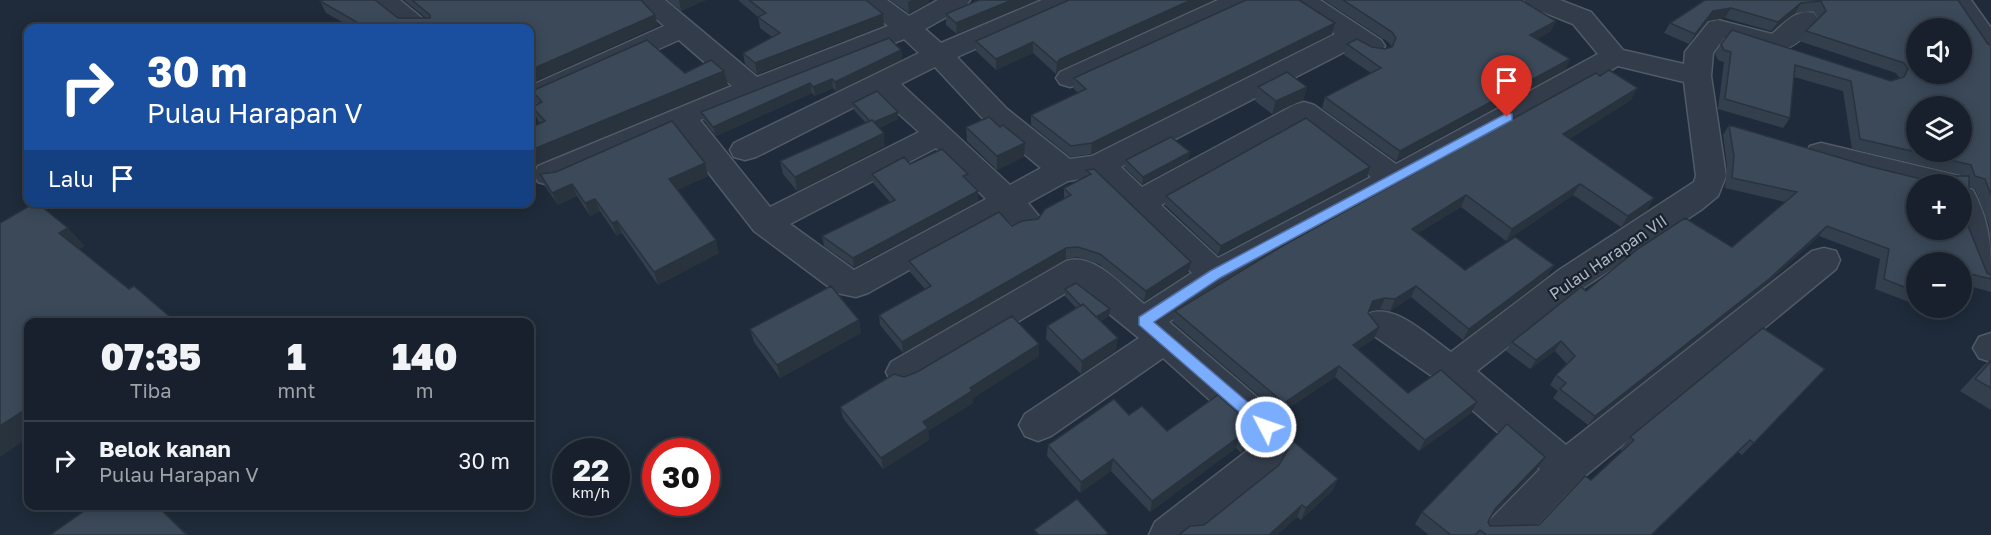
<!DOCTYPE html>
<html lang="id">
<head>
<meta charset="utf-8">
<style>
  body { margin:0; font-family:"Golos Text",sans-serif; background:#242d38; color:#f1f3f6; height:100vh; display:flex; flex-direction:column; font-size:22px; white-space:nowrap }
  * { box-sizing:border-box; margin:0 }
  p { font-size:20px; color:#9ea3a9 }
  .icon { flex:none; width:33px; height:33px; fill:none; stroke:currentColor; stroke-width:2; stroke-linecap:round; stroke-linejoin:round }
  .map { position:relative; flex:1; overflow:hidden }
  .side { position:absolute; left:24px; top:318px; width:510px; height:192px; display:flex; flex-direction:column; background:#17202c; border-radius:12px; box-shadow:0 3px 15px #0003,0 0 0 2px #363e48 }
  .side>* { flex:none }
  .top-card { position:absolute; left:24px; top:24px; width:510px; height:183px; border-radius:12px; box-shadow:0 3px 15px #0003,0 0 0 2px #363e48; background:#1a4fa0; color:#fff; overflow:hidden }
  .buttons { position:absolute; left:1906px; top:18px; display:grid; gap:12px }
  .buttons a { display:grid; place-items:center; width:66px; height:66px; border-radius:50%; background:#17202c; box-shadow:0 3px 15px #0003,0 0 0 2px #363e48; font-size:30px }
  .speed { position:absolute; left:552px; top:438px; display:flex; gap:12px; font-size:30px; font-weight:700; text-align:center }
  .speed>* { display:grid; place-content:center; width:78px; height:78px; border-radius:50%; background:#17202c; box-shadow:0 3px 15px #0003,0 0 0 2px #363e48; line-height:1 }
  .speed small { font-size:15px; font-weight:400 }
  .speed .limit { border:9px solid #d22; background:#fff; color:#111 }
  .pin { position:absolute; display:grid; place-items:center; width:51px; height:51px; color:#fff; margin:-62px -26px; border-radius:50% 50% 50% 0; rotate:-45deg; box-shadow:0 0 6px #0007 }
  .pin .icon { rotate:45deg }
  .me { position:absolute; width:66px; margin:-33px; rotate:311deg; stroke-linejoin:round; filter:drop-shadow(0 0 4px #0008) }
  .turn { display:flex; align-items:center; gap:21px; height:126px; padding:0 24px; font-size:27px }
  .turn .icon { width:78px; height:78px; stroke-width:2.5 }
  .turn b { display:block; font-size:42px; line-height:51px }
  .then { display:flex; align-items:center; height:57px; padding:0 24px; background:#0003; gap:12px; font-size:22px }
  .eta { display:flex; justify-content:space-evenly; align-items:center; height:102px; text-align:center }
  .eta b { font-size:36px; font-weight:800; line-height:42px }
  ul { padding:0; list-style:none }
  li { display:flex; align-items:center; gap:18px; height:78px; padding:0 24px; border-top:2px solid #363e48 }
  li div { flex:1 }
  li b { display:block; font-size:22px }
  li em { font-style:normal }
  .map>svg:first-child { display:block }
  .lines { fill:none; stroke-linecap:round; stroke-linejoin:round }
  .street-casing { stroke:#515a67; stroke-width:3 }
  .street { fill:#333c4a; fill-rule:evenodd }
  .wall { fill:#333f4d }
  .shaded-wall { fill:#29333e }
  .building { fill:#3b4959; stroke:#29333e; stroke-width:1.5; fill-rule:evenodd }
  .route { fill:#7badfe; stroke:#5070a5; stroke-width:1.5 }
  .labels { text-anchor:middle; stroke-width:4.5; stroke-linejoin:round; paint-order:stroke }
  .street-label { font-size:16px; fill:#aeb7c6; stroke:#19222e }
</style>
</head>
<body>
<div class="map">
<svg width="1991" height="535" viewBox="0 0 1991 535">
  <rect width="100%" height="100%" fill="#1f2b3a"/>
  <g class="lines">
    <!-- street casing -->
    <g class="street-casing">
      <path id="street" d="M370,0h30l34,28h-29z
        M636,0h29l92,77 131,-51 -31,-26h30l22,16 29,-16h32l-4,6 -41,23 16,14 101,-43h35l-4,6 -116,51 50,52 63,50 22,-3 243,-122 -41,-28 -4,-6h30l61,40 4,6 -4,6 -10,2 -17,-7 -233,120 21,20 152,-82 10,-3 10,3 82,59 202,-110 -25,-30 -45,-18 -4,-6h36l31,12 32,38 61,14 1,-12 24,-30 9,-2 54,14c13,-11 23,-25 42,-21l4,6c-30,45 -50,32 -94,19l-11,15 -2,23 15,100 -8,20 -17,14 -118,78 -106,83 89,74 246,-194 12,-3 12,3 4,9 -4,9 -256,211 -52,55h-46l6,-13 52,-53 -101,-88 -69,-48 -5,-10 5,-10c27,-9 59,24 81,39l108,-82 135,-88 2,-6 -12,-94 -66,-16c-148,89 -305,161 -449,256l110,94 10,22 1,8 -17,29 -74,60h-50l6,-13 92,-71 5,-6v-7l-89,-80 -112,78 -13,5 -13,-5 -6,-11 6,-11 114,-76 -63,-51 -159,95 -13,5 -13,-5 -5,-10 5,-10 175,-101c28,-9 57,26 78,43l48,-31 -98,-96 -26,4 -40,22 14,17 -5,8c-16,5 -22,0 -33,-11l-136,76 -12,4 -19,-4 -83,-62 -78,-100 -116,51 -11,3 -11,-3 -4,-8 4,-8 194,-80 -53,-46 -149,66v-20l134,-60zM904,39l15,14 -185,90 -4,7 4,7 11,3 11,-3 122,-62 41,37 -149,75 -70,-87zM935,67l52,56 54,45 -31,17 -109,-101zM1303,125l68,52 -153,81 -57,-53zM936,148l50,51 -132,71 -64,-46z
        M1218,0h34l-4,6 -168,78 -10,3 -10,-3 -4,-6 4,-6z
        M1947,0h24l20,28v27l-10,-2 -35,-51z
        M1821,143l139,33 4,8 -1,3 10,3c18,35 18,57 18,96l-12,-4 -21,-52h4v-46h-45v3l-107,-27 -4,-7 4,-7z
        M1991,333v29l-12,-4 -6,-10 6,-11z"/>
    </g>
    <!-- street -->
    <use href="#street" class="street"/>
  </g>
  <!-- wall -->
  <path class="wall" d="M404,0h237l14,15 3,11 -128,2h-177l-27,-15 -6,-12 78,17h28z
    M668,0h38l-25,11z
    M738,0h128l18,25 -127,49 -12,-10 -2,-11 29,-16 -12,-9 -2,-11z
    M890,0h39v2l-20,11z
    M979,0h57l-79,34 -11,-9v-11z
    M1069,0h144l-154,70 -3,4 -23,-21 -37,17 -20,-19v-10z
    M1324,0h197l30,31 -14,8 33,20 -5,11 -169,91 -74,-53 3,-11 46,-24 -27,-18 3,-11 38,5 7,-2 -4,-5z
    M1705,0h253l30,44 3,1v210l-2,-30 -14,-36 -6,-2v31l-3,4 21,51 4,2v17l-29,-8v-22h-45v43l-42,-16 5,-30 -61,-23 -58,53 -173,136 -35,-27 5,-7 -8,-6 6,-10 11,-11 -12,-13 -25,18 -24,-18 6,-9 74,-51 146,-44 53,-45 -60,-14 2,-22 -4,-31 6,-10 139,41 57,14 3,-4h34v-1l-110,-26 -9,-58 -49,-14 -4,41 -7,10 -65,-19 6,-47 -6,-2 -3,-6 6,-10 170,37 9,-2 -4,-6 -97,-32 7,-10 12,-12 -4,-8 -19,2 -24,18 -46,-13 -18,3 -18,23 -25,-11 6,-10z
    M1332,34l-241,120 -20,3 -40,-32v-10l47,-22 -5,-5 1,-10z
    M901,50l1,9 -66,32 -3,-3 -18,8 -3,-3 -96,43 -12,-15 -3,-9z
    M724,71l4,14 -191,79 -5,8 -2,-3v-41l10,-5 -2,-2 -6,-14 5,-3 -5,-13 153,-18z
    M1258,87h49l-4,13 -31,14 -17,-13z
    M1631,100l-62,39 78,71 -26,17 -48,-32 -67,46 -45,-34 -43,26 47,37 89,-5 -7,11 -84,64 -52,-43 -21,14 -10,-2 -12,3 6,27 -16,10 50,44 63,20 -52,38 -84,-74 -55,37 -107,-92 2,-11z
    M853,103l45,16 -19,9 6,18 -88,45 -14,-17 -3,-13 86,-38 -12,-13z
    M966,127l58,30 -27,13 -30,-29z
    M1190,152l-2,8 -46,24 -17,-16 1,-8z
    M705,163l3,13 -31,14 42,63 -61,32 -36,-52 -5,3 -17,-25 -10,5 -13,-20 -19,9 -13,-19 -5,-12 16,-2z
    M910,164l58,17 10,10v10l-124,66 -30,-21 -2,-10 68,-34 -17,-19 -1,-9z
    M1370,167l-3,10 -149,78 -53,-50 1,-9z
    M1086,170l102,103 -44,28 -45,-37 -22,-7 -11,2 -163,94 -23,-28 -1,-10 46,-26 -15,-17 -1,-11 103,-35 26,-7 26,-20v-11l21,-11z
    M1065,289l45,20 -1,7 -8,5 15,29 -35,24 -35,-35 1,-13 29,-18 -11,-12z
    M859,320l2,13 -81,45 -26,-36 -4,-13z
    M1039,344v12l-66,42v5l-45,28 1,9 -46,29 -40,-51 -3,-11 64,-30z
    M1991,359v51l-31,-19 23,-25z
    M1825,369l-83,86 -4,-3 -86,83h-223l-14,-11 7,-12 115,-43 -45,46 -4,7 2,4 49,-1 52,-45 31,-29 -2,-1 10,-13z
    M1129,415l38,16 87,1 -4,12 -9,9 -5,-5 -86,64 -39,-41 -31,22 -33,-37 1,-11z
    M1338,479l-6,12 -31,29 -4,-3 -20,18h-98l25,-10z"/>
  <!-- shaded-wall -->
  <path class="shaded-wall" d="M679,0h27l-25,11z
    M912,0h17v2l-20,11 -1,-11z
    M1012,0h24l-79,34 -1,-11z
    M1191,0h22l-154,70 -3,4 1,-11 3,-4z
    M1801,3l-6,10 -24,18 7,-9z
    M1731,8l-6,10 -18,3 -18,23 6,-10 18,-23z
    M883,14l1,11 -127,49 -2,-11z
    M655,15l3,11 -128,58v-14z
    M1556,21l-5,10 -26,15 5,-11z
    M1335,23l-3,11 -241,120 1,-11z
    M1033,42v11l-37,17v-11z
    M901,50l1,9 -66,32 -1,-9z
    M1570,59l-5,11 -169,91 4,-10z
    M724,71l4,14 -191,79 -5,8 -2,-7v-13l1,-2z
    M832,79l1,9 -18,8 -2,-9z
    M810,83l2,10 -96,43 -3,-9z
    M1307,87l-4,13 -31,14 4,-13z
    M1638,88l-7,12 -74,46 6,-12z
    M898,112v7l-25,11v-7z
    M884,133l1,13 -88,45 -2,-14z
    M1025,143l-1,14 -27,13v-14z
    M1190,152l-2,8 -46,24 1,-7z
    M705,163l3,13 -35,16 -4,-13z
    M1370,167l-3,10 -149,78 3,-9z
    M572,184l5,12 -19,9 -6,-12z
    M1580,184l-7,11 -67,46 6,-12z
    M978,191v10l-124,66 -1,-9z
    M1466,195l-5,12 -54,33 5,-11z
    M1654,198l-7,12 -26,17 7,-11z
    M595,199l5,12 -10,5 -5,-13z
    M617,221l5,12 -5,3 -5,-13z
    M1827,226l-8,10 -58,53 -173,136 7,-9z
    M68,228l17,18 -9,5 -17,-18z
    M716,240l3,13 -61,32 -4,-13z
    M1066,248v11l-163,94 -1,-11z
    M1191,262l-3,11 -44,28 2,-10z
    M1554,265l-7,11 -84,64 6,-11z
    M1416,286l-5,11 -21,14 5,-12z
    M1385,298l-5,11 -12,3 5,-11z
    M1110,309l-1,7 -17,10 1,-7z
    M169,316l6,6h-15z
    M859,320l2,13 -81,45 -3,-13z
    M1379,327l-5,12 -26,17 5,-11z
    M1118,338l-2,12 -35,24 1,-13z
    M1561,341l-6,10 -25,18 6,-9z
    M1039,344v12l-66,42v5l-45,28 1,9 -46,29 -2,-11 42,-36 47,-34z
    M1339,366l-4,11 -55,37 4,-11z
    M1477,402l-6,11 -52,38 6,-11z
    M28,408v30l-28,19v-31z
    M1254,432l-4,12 -9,9 3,-12z
    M1240,436l-4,12 -86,64 2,-11z
    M1750,440l-98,95h-1z
    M1545,457l-8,12 -51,51 9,-11z
    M1113,459l-2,12 -31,22 1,-11z
    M1338,479l-6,12 -31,29 5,-12z
    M1302,505l-5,12 -20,18h-8z
    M157,506h1l31,29h-2z"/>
  <!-- building -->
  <path class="building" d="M323,0h52l23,18h32v-3l-18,-15h229l14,15 -125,55v-42h-163l-47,-27z
    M749,0h117l17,14 -128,49 -12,-10 37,-20 -22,-16 8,-4z
    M979,0h33l-56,23 -10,-9z
    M1069,0h122l-131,59 -3,4 -24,-21 -37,17 -20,-18z
    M1246,0h53l36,23 -243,120 -21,3 -40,-31 55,-26 -12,-11z
    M1343,0h178l35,21 -26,14 40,24 -170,92 -75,-54 56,-29 -34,-24 10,-5 15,8 13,2 7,-2 4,-9 -4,-6z
    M1705,0h253l30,44 3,1v150l-6,-16 -10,-3 -4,-11 -111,-26 -9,-58 -56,-16 -5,53 -65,-19 6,-47 -7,-2 -3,-6 11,-14 159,51 13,-4 4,-8 -4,-6 -98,-32 20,-20 -5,-10 -20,2 -23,19 -47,-14 -18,3 -18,23 -25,-11zM1917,28h45v46h-45zM1917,106h45v46h-45z
    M889,38l12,12 -66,32 -3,-3 -19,8 -3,-4 -97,44 -12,-15z
    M647,40l38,33 26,-13 13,11 -193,79 -1,2v-24l15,-7 -13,-14 10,-5 -10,-11z
    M1609,70l29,18 -75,46 91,64 -26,18 -48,-32 -68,45 -46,-34 -54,34 53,41 50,-33 39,28 -85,64 -53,-43 -21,13 -10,-1 -12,3 -5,12 11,14 -26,18 55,48 33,-23 36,32 -52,38 -86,-74 -55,37 -109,-92 109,-66 312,-172 4,3z
    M1287,72l20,15 -31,14 -18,-14z
    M877,91l21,21 -24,10 -2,-2 -2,1 -17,-18z
    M989,117l11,10 3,-2 22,18 -28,13 -31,-29z
    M1306,118l64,49 -149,79 -55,-50z
    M872,120l12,13 -89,44 -15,-16z
    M672,121l33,42 -36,16 47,61 -62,32 -37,-51 -5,2 -17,-24 -10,4 -13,-19 -20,9 -12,-19 16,-2z
    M1729,125l139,41 57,14 3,-4h41v42l-3,3 21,52 4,2v4l-29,-7v-10h-45v30l-33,-13 5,-30 -62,-23 -58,53 -174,137 -35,-27 6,-6 -10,-8 19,-19 -14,-15 -25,19 -24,-18 69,-55 5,4 53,-43 46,-30 47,29 65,-55 -65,-14 2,-22zM1917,184h45v46h-45z
    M1171,137l19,15 -47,25 -17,-17z
    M942,149l26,25 -5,2 15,15 -125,67 -31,-22 73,-36 -23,-26 32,-17 6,7z
    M1094,169l97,93 -45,29 -46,-37 -22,-7 -12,1 -164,94 -23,-27 52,-29 -22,-25 90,-49 13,14 10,-5 16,-2 7,-10 26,-14 -7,-7 27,-14 -5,-4z
    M36,202l32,26 -9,5 70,56 5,-3 35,30 -9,6h-132v86l-28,18v-203z
    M1076,283l34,26 -14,8 -13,-13 -2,2 -16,-17z
    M831,286l28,34 -82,45 -27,-36z
    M1083,304l35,34 -36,23 -35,-35z
    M1012,316l27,28 -69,44 2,3 -49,31 5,6 -47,30 -41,-51 54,-33 10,3 13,-5z
    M1763,328l62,41 -71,74 -4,-3 -99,95h-164l-7,-5 -5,5h-24l-29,-23 85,-88 38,33 -50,52 -7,13 2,4 49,-1 46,-49 6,4 43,-40 -4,-3z
    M1991,361v27l-16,-9z
    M1218,395l36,32v5l-10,9 -4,-5 -88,65 -39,-42 -32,23 -33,-37 66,-46 15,16 13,-9 25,25z
    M1293,441l45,38 -32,29 -4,-3 -33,30h-90l11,-9 14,-1 75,-60z
    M1077,499l31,34 -3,2h-66l-5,-5z
    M91,506h66l30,29h-137z"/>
  <!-- route -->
  <path class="route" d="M1507,113l5,1v6l-292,158 -66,44 117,100 3,5 -3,4h-10l-122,-106v-8l71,-46z"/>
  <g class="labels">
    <!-- street labels -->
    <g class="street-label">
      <text transform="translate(1608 257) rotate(-34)" y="6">Pulau Harapan VII</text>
    </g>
  </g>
</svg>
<div class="buttons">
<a><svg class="icon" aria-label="sound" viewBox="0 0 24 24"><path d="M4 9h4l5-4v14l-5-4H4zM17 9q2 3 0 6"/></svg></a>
<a><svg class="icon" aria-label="layers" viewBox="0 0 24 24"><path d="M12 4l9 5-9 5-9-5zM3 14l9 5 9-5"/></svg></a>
<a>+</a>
<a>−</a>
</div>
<div class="speed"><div>22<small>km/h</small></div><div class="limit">30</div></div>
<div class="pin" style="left:1507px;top:117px;background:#d93025"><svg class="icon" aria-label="arrive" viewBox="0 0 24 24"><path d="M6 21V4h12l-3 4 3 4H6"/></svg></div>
<svg class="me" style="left:1266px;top:427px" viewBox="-20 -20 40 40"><circle r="17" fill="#7badfe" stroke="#fff" stroke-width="3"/><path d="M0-11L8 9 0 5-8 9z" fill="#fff"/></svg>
<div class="top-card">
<div class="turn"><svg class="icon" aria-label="right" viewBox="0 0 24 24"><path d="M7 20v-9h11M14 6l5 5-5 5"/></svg><div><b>30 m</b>Pulau Harapan V</div></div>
<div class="then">Lalu<svg class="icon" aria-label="arrive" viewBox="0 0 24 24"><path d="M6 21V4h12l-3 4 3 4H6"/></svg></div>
</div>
<section class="side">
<div class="eta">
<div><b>07:35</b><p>Tiba</p></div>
<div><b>1</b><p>mnt</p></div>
<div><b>140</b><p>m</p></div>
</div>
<ul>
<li><svg class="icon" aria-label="right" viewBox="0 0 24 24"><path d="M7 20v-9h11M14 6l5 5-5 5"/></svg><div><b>Belok kanan</b><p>Pulau Harapan V</p></div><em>30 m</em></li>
</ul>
</section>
</div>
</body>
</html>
